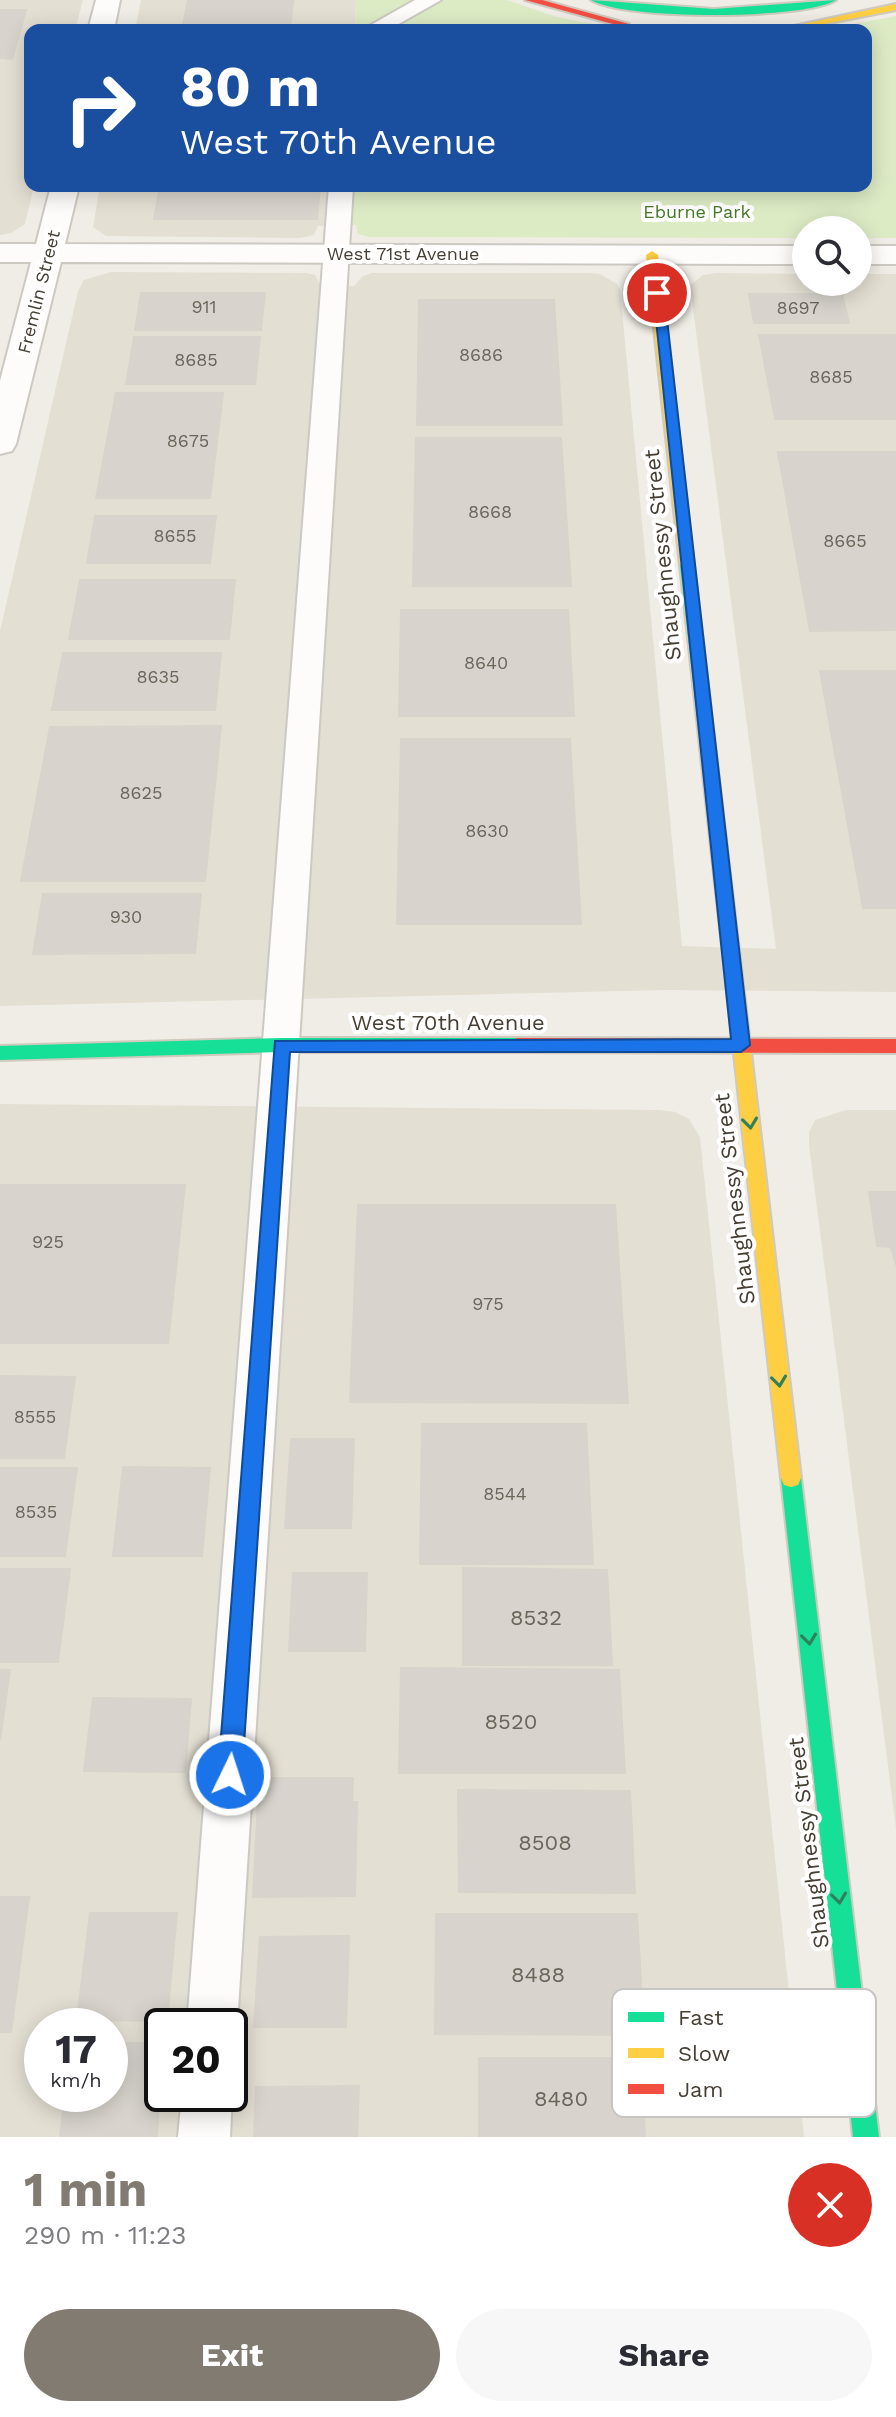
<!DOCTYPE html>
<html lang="en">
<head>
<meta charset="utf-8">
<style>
  body { margin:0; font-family:"Work Sans",sans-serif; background:#f7f7f7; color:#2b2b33; height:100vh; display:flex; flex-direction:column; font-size:30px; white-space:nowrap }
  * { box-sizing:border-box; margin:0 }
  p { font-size:26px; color:#7c7c81 }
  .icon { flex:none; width:44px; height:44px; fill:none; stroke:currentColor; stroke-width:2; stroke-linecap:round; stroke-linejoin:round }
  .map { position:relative; height:2137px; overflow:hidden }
  .side { display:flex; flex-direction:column; background:#fff; flex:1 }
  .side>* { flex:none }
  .hud { position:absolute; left:24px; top:24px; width:848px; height:168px; border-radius:16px; box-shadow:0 4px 20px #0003; background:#1a4fa0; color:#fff; overflow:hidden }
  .buttons { position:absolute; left:792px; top:216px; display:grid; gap:16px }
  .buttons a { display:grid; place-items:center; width:80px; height:80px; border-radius:50%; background:#fff; box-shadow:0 4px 20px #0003; font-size:40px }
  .speed { position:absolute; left:24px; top:2008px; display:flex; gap:16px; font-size:40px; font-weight:700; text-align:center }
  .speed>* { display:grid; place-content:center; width:104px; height:104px; border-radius:50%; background:#fff; box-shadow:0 4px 20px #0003; line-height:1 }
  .speed small { font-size:20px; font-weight:400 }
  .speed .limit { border:4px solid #111; border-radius:12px; background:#fff; color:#111 }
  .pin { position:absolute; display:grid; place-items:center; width:68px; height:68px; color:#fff; margin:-34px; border:4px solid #fff; border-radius:50%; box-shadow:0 2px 8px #0007 }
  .me { position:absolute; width:88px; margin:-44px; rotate:4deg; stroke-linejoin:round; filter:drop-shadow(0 0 6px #0008) }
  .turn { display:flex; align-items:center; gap:28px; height:168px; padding:0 24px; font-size:36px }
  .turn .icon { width:104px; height:104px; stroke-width:2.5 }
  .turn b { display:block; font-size:56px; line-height:68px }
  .round { display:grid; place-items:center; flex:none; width:84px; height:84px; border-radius:42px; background:#f7f7f7 }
  .summary { display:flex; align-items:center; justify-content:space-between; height:136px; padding:0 24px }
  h1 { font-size:48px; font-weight:700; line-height:60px; color:#817b72 }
  .primary-button { display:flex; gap:16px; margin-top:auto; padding:16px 24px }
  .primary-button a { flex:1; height:92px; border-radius:48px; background:#817b72; color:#fff; font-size:32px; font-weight:700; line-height:92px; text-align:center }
  .primary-button a+a { background:#f7f7f7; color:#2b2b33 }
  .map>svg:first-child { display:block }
  .residential { fill:#e4dfd3; fill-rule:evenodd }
  .green { fill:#ddebc5 }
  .building { fill:#d8d4cd; stroke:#d8d4cc; stroke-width:2 }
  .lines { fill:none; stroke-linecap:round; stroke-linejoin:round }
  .lane-casing { stroke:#ccc9c3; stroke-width:4 }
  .street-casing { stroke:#ccc9c3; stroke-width:4 }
  .fast-casing { stroke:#cfcabd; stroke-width:4 }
  .slow-casing { stroke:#cfcabd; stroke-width:4 }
  .jam-casing { stroke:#cfcabd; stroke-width:4 }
  .lane { fill:#fdfcfb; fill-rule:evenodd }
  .street { fill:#fdfcfb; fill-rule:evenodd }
  .fast { fill:#16e098; fill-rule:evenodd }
  .slow { fill:#ffcf43; fill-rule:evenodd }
  .jam { fill:#f24e42; fill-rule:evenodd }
  .oneway { stroke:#327f5b }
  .route { fill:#1a73e8; stroke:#114b97; stroke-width:2 }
  .labels { text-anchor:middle; stroke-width:8; stroke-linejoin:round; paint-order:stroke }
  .far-park-label { font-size:18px; fill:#467924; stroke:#fff }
  .far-street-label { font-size:18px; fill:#453e33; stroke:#fff }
  .number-label { font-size:18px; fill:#6b655b }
  .street-label { font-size:22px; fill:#453e33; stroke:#fff }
  .near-number-label { font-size:22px; fill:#6b655b }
  .key { fill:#fff; stroke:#c7c5c2; stroke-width:2 }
  .key-label { font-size:22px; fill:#453e33 }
</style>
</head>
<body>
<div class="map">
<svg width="896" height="2137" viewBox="0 0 896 2137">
  <rect width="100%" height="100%" fill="#f0ede6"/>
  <!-- residential -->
  <path class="residential" d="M0,0h83l-8,30h-45v156h4l-9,38 -14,9 -11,2z
    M141,0h215l-1,30h-220z
    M100,186h241l-4,40h-19l-4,9 -14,3 -194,-2 -13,-9z
    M111,272l195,1 9,2 6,11h33l9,-10 9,-3h215l13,1 17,10 3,5 62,657 94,3 -86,-664 13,-10 13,-2 90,1v8h52v-8h38v718l-231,-2 -665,16v-375l78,-340 6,-11z
    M0,1104l659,6 16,2 14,7 11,18 104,1000h-804zM42,2026h68v68h-68zM162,2026h68v68h-68z
    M846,1110h50v719l-87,-684v-13l6,-12z"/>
  <!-- green -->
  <path class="green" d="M356,0h151l50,17 67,13h-269z
    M896,16v222h-38v-8h-52v8l-437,-1 -11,-3 -2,-9 -19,1 4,-40h525v-156h-44z"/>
  <!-- building -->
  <path class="building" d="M188,0h105l-3,30h-108z
    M0,10h26l-14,49 -12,-1z
    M160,186h160l-3,33h-163z
    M141,293h124l-4,37h-126z
    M749,294h93l7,29h-95z
    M419,300h135l8,125h-145z
    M759,335h137v84h-121z
    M134,337h126l-5,47h-129z
    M116,393h107l-13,105h-114z
    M416,438h145l10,148h-158z
    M778,452h118v178l-86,1z
    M95,516h121l-6,47h-123z
    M80,580h155l-6,59h-160z
    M401,610h167l6,106h-175z
    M63,653h158l-6,57h-163z
    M820,671h76v237h-33z
    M221,726l-16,155h-184l29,-154z
    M401,739h169l11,185h-184z
    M43,894h158l-6,59 -162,1z
    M0,1185h185l-17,158h-168z
    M869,1192h27v73l-5,-18 -14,-1z
    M358,1205h257l13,198 -278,-1z
    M0,1376l75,1 -11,81h-64z
    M422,1424h164l7,140h-173z
    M291,1439h63l-3,89h-66z
    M123,1467l87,1 -8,88h-89z
    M0,1468h77l-12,88h-65z
    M463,1568l144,2 5,95h-149z
    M0,1569h70l-12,93h-58z
    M293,1573h74l-2,78h-76z
    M401,1668l218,2 6,103h-226z
    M0,1670h10l-10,70z
    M93,1698l98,1 -6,73 -101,-1z
    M267,1778h86l-1,24h5l-2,94 -102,1 5,-96h8z
    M458,1790l172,1 5,102 -176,-1z
    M0,1897h29l-18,135h-11z
    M90,1913h87l-10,108 -90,-1z
    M436,1914h201l7,121 -209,-1z
    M349,1936l-3,91h-92l6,-90z
    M110,2043h52l-5,94h-97l5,-43h45z
    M479,2058h161l5,79h-166z
    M359,2086l-2,51h-103l2,-50z"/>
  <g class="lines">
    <!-- lane casing -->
    <g class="lane-casing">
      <path id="lane" d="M415,0h26l-53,30h-26z
        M329,186h24l-116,1840 -7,17v-17h-43z
        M230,2088l2,6 -2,43h-52l4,-43h48z"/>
    </g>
    <!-- street casing -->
    <g class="street-casing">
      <path id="street" d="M96,0h24l-6,30h-26z
        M51,186h28l-14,58 741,2v18l-745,-2 -45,182 -4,7 -12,3v-73l31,-119h-31v-18h36z
        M858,246h38v18h-38z"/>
    </g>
    <!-- fast casing -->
    <g class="fast-casing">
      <path id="fast" d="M591,0l123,9 122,-9c-32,20 -213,20 -245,0z
        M687,561l7,4 36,309 -8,6 -8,-6 -34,-309z
        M281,1038h236l9,7 -9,7h-236l-281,8v-14z
        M791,1469l7,2 3,7 78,659h-26l-72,-659 3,-7z"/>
    </g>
    <!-- slow casing -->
    <g class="slow-casing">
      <path id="slow" d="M896,4v6l-97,19 -5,-3z
        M652,251l6,4 36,310 -7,4 -7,-4 -34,-310z
        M722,868l8,6 71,604 -3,7 -7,2 -7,-2 -3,-7 -67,-604z"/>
    </g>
    <!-- jam casing -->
    <g class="jam-casing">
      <path id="jam" d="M525,0h17l87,24 -5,3z
        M517,1038l379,1v14l-379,-1 -9,-7z"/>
    </g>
    <!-- lane -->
    <use href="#lane" class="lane"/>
    <!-- street -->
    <use href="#street" class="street"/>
    <!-- fast -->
    <use href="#fast" class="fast"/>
    <!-- slow -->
    <use href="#slow" class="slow"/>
    <!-- jam -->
    <use href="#jam" class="jam"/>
  </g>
  <!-- one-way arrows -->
  <defs><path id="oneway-chevron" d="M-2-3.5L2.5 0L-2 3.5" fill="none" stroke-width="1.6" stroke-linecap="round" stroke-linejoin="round" transform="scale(2)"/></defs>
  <g class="oneway">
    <use href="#oneway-chevron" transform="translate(750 1123) rotate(83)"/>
    <use href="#oneway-chevron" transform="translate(779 1381) rotate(83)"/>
    <use href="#oneway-chevron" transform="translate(809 1639) rotate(83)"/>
    <use href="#oneway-chevron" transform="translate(839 1898) rotate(83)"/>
  </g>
  <!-- route -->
  <path class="route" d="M653,291l11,2 86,752 -9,7h-451l-48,723 -4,9 -8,3 -8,-3 -4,-9 57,-734 456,-2z"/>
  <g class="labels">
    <!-- far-park labels -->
    <g class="far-park-label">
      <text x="697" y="218">Eburne Park</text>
    </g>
    <!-- far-street labels -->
    <g class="far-street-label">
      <text x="403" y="260">West 71st Avenue</text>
      <text transform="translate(39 292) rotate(-76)" y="6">Fremlin Street</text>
    </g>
    <!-- number labels -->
    <g class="number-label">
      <text x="204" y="313">911</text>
      <text x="798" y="314">8697</text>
      <text x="481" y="361">8686</text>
      <text x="196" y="366">8685</text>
      <text x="831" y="383">8685</text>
      <text x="188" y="447">8675</text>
      <text x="490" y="518">8668</text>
      <text x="175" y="542">8655</text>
      <text x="845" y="547">8665</text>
      <text x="486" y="669">8640</text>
      <text x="158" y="683">8635</text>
      <text x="141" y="799">8625</text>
      <text x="487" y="837">8630</text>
      <text x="126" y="923">930</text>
      <text x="48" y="1248">925</text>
      <text x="488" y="1310">975</text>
      <text x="35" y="1423">8555</text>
      <text x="505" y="1500">8544</text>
      <text x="36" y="1518">8535</text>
    </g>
    <!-- street labels -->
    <g class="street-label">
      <text transform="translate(662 555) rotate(-96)" y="8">Shaughnessy Street</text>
      <text x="448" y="1030">West 70th Avenue</text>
      <text transform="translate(734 1199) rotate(-97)" y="8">Shaughnessy Street</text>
      <text transform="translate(808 1843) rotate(-97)" y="8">Shaughnessy Street</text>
    </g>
    <!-- near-number labels -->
    <g class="near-number-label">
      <text x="536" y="1625">8532</text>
      <text x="511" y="1729">8520</text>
      <text x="545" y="1850">8508</text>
      <text x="538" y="1982">8488</text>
      <text x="561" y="2106">8480</text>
    </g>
  </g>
  <!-- legend -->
  <rect x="612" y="1989" width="264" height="128" rx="12" class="key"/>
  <rect x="628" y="2012" width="36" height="10" fill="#16e098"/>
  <rect x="628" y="2048" width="36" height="10" fill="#ffcf43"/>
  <rect x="628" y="2084" width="36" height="10" fill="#f24e42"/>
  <g class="key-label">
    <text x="678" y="2025">Fast</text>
    <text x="678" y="2061">Slow</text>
    <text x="678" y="2097">Jam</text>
  </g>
</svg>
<div class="buttons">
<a><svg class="icon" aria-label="search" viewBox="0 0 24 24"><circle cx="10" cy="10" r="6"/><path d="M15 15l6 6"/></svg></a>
</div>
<div class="speed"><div>17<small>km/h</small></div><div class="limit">20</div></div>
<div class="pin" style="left:657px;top:293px;background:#d93025"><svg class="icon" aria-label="arrive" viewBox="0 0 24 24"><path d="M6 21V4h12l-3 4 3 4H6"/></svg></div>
<svg class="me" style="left:230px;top:1775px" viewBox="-20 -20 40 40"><circle r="17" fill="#1a73e8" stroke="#fff" stroke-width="3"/><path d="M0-11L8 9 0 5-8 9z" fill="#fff"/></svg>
<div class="hud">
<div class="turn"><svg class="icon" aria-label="right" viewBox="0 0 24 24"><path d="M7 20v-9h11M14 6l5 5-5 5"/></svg><div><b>80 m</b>West 70th Avenue</div></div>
</div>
</div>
<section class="side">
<div class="summary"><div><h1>1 min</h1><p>290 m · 11:23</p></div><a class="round" style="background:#d93025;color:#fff"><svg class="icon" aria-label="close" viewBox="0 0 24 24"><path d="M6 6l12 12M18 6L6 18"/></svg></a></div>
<div class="primary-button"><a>Exit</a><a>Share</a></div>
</section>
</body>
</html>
